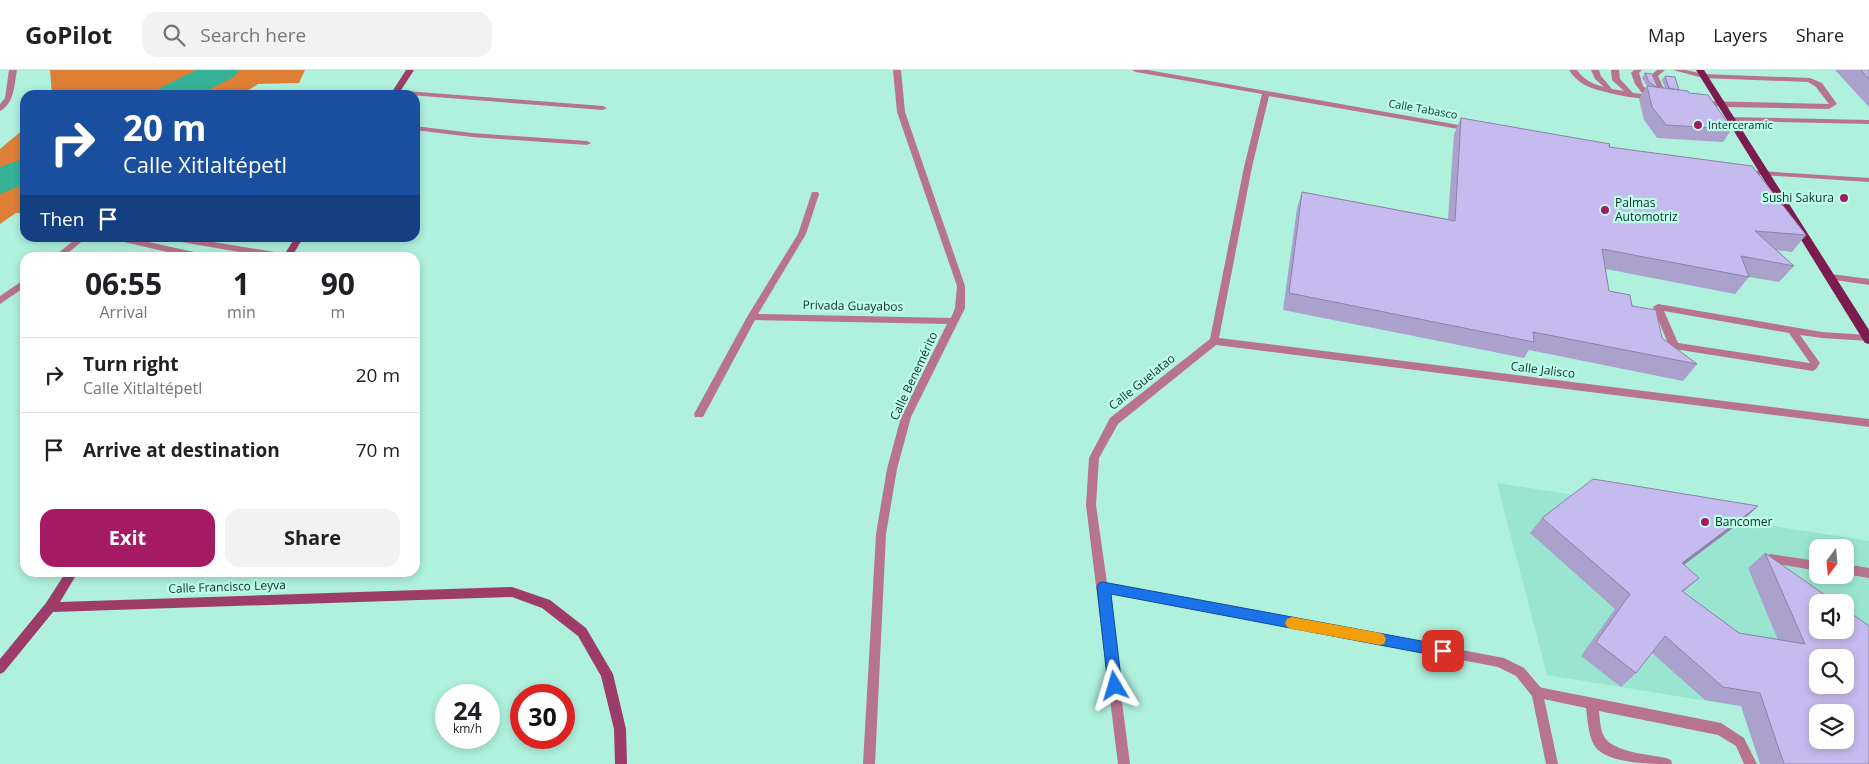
<!DOCTYPE html>
<html lang="en">
<head>
<meta charset="utf-8">
<style>
  body { margin:0; font-family:"Open Sans",sans-serif; background:#f2f2f2; color:#202124; height:100vh; display:flex; flex-direction:column; font-size:19px; white-space:nowrap }
  * { box-sizing:border-box; margin:0 }
  p { font-size:16px; color:#757577 }
  .icon { flex:none; width:28px; height:28px; fill:none; stroke:currentColor; stroke-width:2; stroke-linecap:round; stroke-linejoin:round }
  .map { position:relative; flex:1; overflow:hidden }
  .panel { position:absolute; left:20px; top:182px; width:400px; height:325px; display:flex; flex-direction:column; background:#fff; border-radius:15px; box-shadow:0 2px 8px #0003 }
  .panel>* { flex:none }
  .banner { position:absolute; left:20px; top:20px; width:400px; height:152px; border-radius:15px; box-shadow:0 2px 8px #0003; background:#1a4fa0; color:#fff; overflow:hidden }
  .needle { width:32px; rotate:196deg }
  .tools { position:absolute; left:1809px; top:469px; display:grid; gap:10px }
  .tools a { display:grid; place-items:center; width:45px; height:45px; border-radius:10px; background:#fff; box-shadow:0 2px 8px #0003; font-size:25px }
  .speed { position:absolute; left:435px; top:614px; display:flex; gap:10px; font-size:25px; font-weight:700; text-align:center }
  .speed>* { display:grid; place-content:center; width:65px; height:65px; border-radius:50%; background:#fff; box-shadow:0 2px 8px #0003; line-height:1 }
  .speed small { font-size:12px; font-weight:400 }
  .speed .limit { border:8px solid #d22; background:#fff; color:#111 }
  .pin { position:absolute; display:grid; place-items:center; width:42px; height:42px; color:#fff; margin:-21px; border-radius:10px; box-shadow:0 2px 8px #0006 }
  .me { position:absolute; width:55px; margin:-28px; rotate:353deg; stroke-linejoin:round; filter:drop-shadow(0 0 4px #0008) }
  .turn { display:flex; align-items:center; gap:18px; height:105px; padding:0 20px; font-size:22px }
  .turn .icon { width:65px; height:65px; stroke-width:2.5 }
  .turn b { display:block; font-size:35px; line-height:42px }
  .then { display:flex; align-items:center; height:48px; padding:0 20px; background:#0003; gap:10px; font-size:19px }
  .eta { display:flex; justify-content:space-evenly; align-items:center; height:85px; text-align:center }
  .eta b { font-size:30px; font-weight:700; line-height:35px }
  .cta { display:flex; gap:10px; margin-top:auto; padding:10px 20px }
  .cta a { flex:1; height:58px; border-radius:15px; background:#a41b64; color:#fff; font-size:20px; font-weight:700; line-height:58px; text-align:center }
  .cta a+a { background:#f2f2f2; color:#202124 }
  ul { padding:0; list-style:none }
  li { display:flex; align-items:center; gap:15px; height:75px; padding:0 20px; border-top:1px solid #e0e0e0 }
  li div { flex:1 }
  li b { display:block; font-size:19px }
  li em { font-style:normal }
  header { display:flex; align-items:center; gap:30px; box-sizing:border-box; height:70px; padding:0 25px; background:#fff; border-bottom:1px solid #e0e0e0 }
  header strong { font-size:24px }
  nav { display:flex; gap:28px; margin-inline-start:auto; font-size:18px }
  .search { width:350px; height:45px; background:#f2f2f2; display:flex; align-items:center; gap:12px; box-sizing:border-box; padding:0 18px; border-radius:15px; color:#757577; font-size:19px }
  .map>svg:first-child { display:block }
  .built { fill:#9ae5d0; fill-rule:evenodd }
  .forest { fill:#de7f38 }
  .lines { fill:none; stroke-linecap:round; stroke-linejoin:round }
  .river { fill:#36b296; fill-rule:evenodd }
  .lane { fill:#b8748f; fill-rule:evenodd }
  .street { fill:#b8748f; fill-rule:evenodd }
  .secondary { fill:#9d3b69; fill-rule:evenodd }
  .primary { fill:#7c1b4d; fill-rule:evenodd }
  .wall { fill:#aaa1cd }
  .shaded-wall { fill:#8b83a7 }
  .building { fill:#c6bbee; stroke:#8b83a7; fill-rule:evenodd }
  .route { fill:#1a73e8; stroke:#114b97 }
  .slow { fill:#f59e0b }
  .poi-dot { fill:#a41b64; stroke:#bcfeea; stroke-width:2 }
  .labels { text-anchor:middle; stroke-width:4.5; stroke-linejoin:round; paint-order:stroke }
  .far-street-label { font-size:11px; fill:#132e27; stroke:#bcfeea }
  .far-poi-label { font-size:11px; fill:#132e27; stroke:#bcfeea; text-anchor:start }
  .poi-label { font-size:12px; fill:#132e27; stroke:#bcfeea; text-anchor:start }
  .street-label { font-size:12px; fill:#132e27; stroke:#bcfeea }
</style>
</head>
<body>
<header>
<strong>GoPilot</strong>
<div class="search"><svg class="icon" aria-label="search" viewBox="0 0 24 24"><circle cx="10" cy="10" r="6"/><path d="M15 15l6 6"/></svg>Search here</div>
<nav><a>Map</a><a>Layers</a><a>Share</a></nav>
</header>
<div class="map">
<svg width="1869" height="694" viewBox="0 0 1869 694">
  <rect width="100%" height="100%" fill="#aff1dd"/>
  <!-- built -->
  <path class="built" d="M1497,413l372,58v187l-24,-16h-27l-1,7 -270,-44zM1818,478h27v27h-27zM1818,532h27v28h-27zM1818,588h27v27h-27z"/>
  <!-- forest -->
  <path class="forest" d="M50,0h255l-6,13 -41,1 -17,11h-189z
    M25,58v85h-9l-16,11v-75z"/>
  <g class="lines">
    <!-- river -->
    <path class="river" d="M196,0h43l-5,7 -36,18h-43l5,-7z
      M25,88v26l-25,10v-27z"/>
    <!-- lane -->
    <path class="lane" d="M1569,0h8c6,9 15,14 27,17l-9,-8 -4,-9h8l2,6 11,13 12,2 -12,-11 -1,-10h8l1,9 13,14 10,1 -8,-10 -4,-11 3,-3h8l-3,3 4,13 15,11c-10,6 -65,-6 -75,-13 -6,-4 -10,-8 -14,-14z
      M1657,0h8l-7,6 9,19 -1,2h-6l-10,-21z
      M1673,0h13l17,4 107,4 12,5 15,21 -8,5 -106,-2 -20,-2h-3v-4l129,3 -13,-17 -8,-5 -105,-4z
      M1728,47l141,3v4l-138,-3 -4,-2z
      M1831,204l38,5v6l-41,-6 -1,-2 1,-2z
      M1658,234l164,28 46,3 1,6 -47,-3 -22,-3 20,28 -4,6 -3,2 -139,-22 -5,-3 -16,-39zM1664,241l125,22 21,30 -132,-20z
      M1770,484l48,7v10l-52,-9 -2,-3 2,-3z
      M1845,494l24,4v10l-24,-4z
      M1538,617l183,36 23,15 13,26h-13l-8,-18 -18,-11 -119,-24c1,8 1,20 6,27 9,14 46,17 61,20l5,2 1,4c-21,0 -59,0 -75,-15 -9,-10 -9,-28 -11,-41l-52,-11 -2,-4 2,-4z"/>
    <!-- street -->
    <path class="street" d="M9,0h8c-3,15 -2,33 -17,41v-7l5,-6z
      M893,0h8l4,42 60,174v22l-54,109 -14,52 -11,65 -11,230h-12l13,-230 11,-65 14,-52 46,-93 -192,-4 -52,97h-8l-1,-3 53,-97 51,-83 14,-42h6l1,2 -13,40 -48,80 193,4 4,-10 2,-22 -60,-174z
      M1132,0h16l322,57 4,2 -4,2 -201,-35 -17,71 -33,171 650,81v8l-653,-82 -98,79 -19,34 -3,47 11,78 397,75 20,10 18,21 16,75h-12l-14,-68 -16,-20 -18,-9 -390,-74 22,171h-12l-32,-259 3,-47 21,-40 100,-79 34,-172 18,-73 -126,-22z
      M393,20l210,16 4,2 -4,2 -207,-16 -4,-2z
      M415,56l57,7 115,8 4,2 -4,2 -115,-8 -57,-7z
      M1743,100l126,8v4l-123,-8 -4,-2z
      M77,168h9l-24,20h-10z
      M116,168h14l78,17 4,3h-19l-73,-17z
      M172,168h17l98,16 4,3 -18,1 -97,-17z
      M25,209v8l-25,17v-8z"/>
    <!-- secondary -->
    <path class="secondary" d="M406,0h8l-16,25h-8z
      M295,168h8l-12,20h-9z
      M66,502h12l-18,30 452,-15 38,13 36,28 27,46 13,55 1,35h-12l-1,-35 -13,-53 -23,-40 -36,-28 -30,-11 -459,15 -49,60 -4,2v-15l46,-56z"/>
    <!-- primary -->
    <path class="primary" d="M1696,0h8l165,260v14l-4,-1z"/>
  </g>
  <!-- wall -->
  <path class="wall" d="M1835,0h34v37z
    M1645,3l12,14 8,1 -3,-8 3,-4 14,14 10,3 43,36 -9,13 -66,-4 -13,-18 -5,-21 8,-13 -5,-8z
    M1461,48l148,29 197,88 -14,17 -15,-2 17,16 -15,16 -30,-5 -14,17 -129,-25 3,22 23,15 30,32 35,26 -14,17 -154,-31 -5,8 -241,-48 14,-102 5,-16 146,27 6,-85z
    M1758,436l-16,15 -58,44 15,13 -16,14 56,41 39,7 -30,-72 17,-15 104,211h-109l-19,-58 -36,-6 -53,-47 -16,20 -15,14 -40,-31 34,-47 -85,-76 12,-15z"/>
  <!-- shaded-wall -->
  <path class="shaded-wall" d="M1758,436l-16,15 -76,57 16,-15z"/>
  <!-- building -->
  <path class="building" d="M1861,0h8v9z
    M1645,3l7,1 6,14 -9,-6z
    M1665,6l10,1 4,13 -10,-2z
    M1647,16l41,5 1,2 19,2 24,34 -66,-4 -14,-18z
    M1461,48l149,26 -1,3 143,19 54,69 -51,-4 39,35 -53,-10 8,21 -147,-28 7,42 21,4 2,11 24,4 6,28 35,26 -164,-32 1,10 -245,-49 13,-101 153,29z
    M1593,409l165,27 -76,57 17,15 -17,13 57,42 66,11 -40,-91 70,49h-17v28h27v-21l24,17v138h-85l-24,-71 -37,-6 -58,-51 -29,37 -40,-31 34,-48 -88,-76zM1818,588h27v27h-27zM1818,642h27v28h-27z"/>
  <!-- route -->
  <path class="route" d="M1103,512l340,63 5,2 2,4 -2,5 -5,1 -332,-63 11,92 -2,4 -5,2 -5,-2 -2,-4 -11,-99 2,-4z"/>
  <!-- slow -->
  <path class="slow" d="M1292,547l88,16 4,2 2,4 -2,5 -4,1 -88,-16 -5,-2 -2,-4 2,-4z"/>
  <!-- markers -->
  <g class="poi-dot">
    <circle cx="1698" cy="55" r="5"/>
    <circle cx="1844" cy="128" r="5"/>
    <circle cx="1605" cy="140" r="5"/>
    <circle cx="1705" cy="452" r="5"/>
  </g>
  <g class="labels">
    <!-- far-street labels -->
    <g class="far-street-label">
      <text transform="translate(1423 39) rotate(10)" y="4">Calle Tabasco</text>
    </g>
    <!-- far-poi labels -->
    <g class="far-poi-label">
      <text x="1708" y="59">Interceramic</text>
    </g>
    <!-- poi labels -->
    <g class="poi-label">
      <text x="1834" y="132" text-anchor="end">Sushi Sakura</text>
      <text x="1615" y="137">Palmas<tspan x="1615" dy="14">Automotriz</tspan></text>
      <text x="1715" y="456">Bancomer</text>
    </g>
    <!-- street labels -->
    <g class="street-label">
      <text transform="translate(853 236) rotate(1)" y="4">Privada Guayabos</text>
      <text transform="translate(1543 300) rotate(7)" y="4">Calle Jalisco</text>
      <text transform="translate(914 306) rotate(-65)" y="4">Calle Benemérito</text>
      <text transform="translate(1142 312) rotate(-39)" y="4">Calle Guelatao</text>
      <text transform="translate(227 517) rotate(-2)" y="4">Calle Francisco Leyva</text>
    </g>
  </g>
</svg>
<div class="tools">
<a><svg class="needle" viewBox="-14 -14 28 28"><path d="M0-13l5 13h-10z" fill="#e53935"/><path d="M0 13l5-13h-10z" fill="#757577"/></svg></a>
<a><svg class="icon" aria-label="sound" viewBox="0 0 24 24"><path d="M4 9h4l5-4v14l-5-4H4zM17 9q2 3 0 6"/></svg></a>
<a><svg class="icon" aria-label="search" viewBox="0 0 24 24"><circle cx="10" cy="10" r="6"/><path d="M15 15l6 6"/></svg></a>
<a><svg class="icon" aria-label="layers" viewBox="0 0 24 24"><path d="M12 4l9 5-9 5-9-5zM3 14l9 5 9-5"/></svg></a>
</div>
<div class="speed"><div>24<small>km/h</small></div><div class="limit">30</div></div>
<div class="pin" style="left:1443px;top:581px;background:#d93025"><svg class="icon" aria-label="arrive" viewBox="0 0 24 24"><path d="M6 21V4h12l-3 4 3 4H6"/></svg></div>
<svg class="me" style="left:1115px;top:616px" viewBox="-20 -20 40 40"><path d="M0-17L14 15 0 8-14 15z" fill="#1a73e8" stroke="#fff" stroke-width="4"/></svg>
<div class="banner">
<div class="turn"><svg class="icon" aria-label="right" viewBox="0 0 24 24"><path d="M7 20v-9h11M14 6l5 5-5 5"/></svg><div><b>20 m</b>Calle Xitlaltépetl</div></div>
<div class="then">Then<svg class="icon" aria-label="arrive" viewBox="0 0 24 24"><path d="M6 21V4h12l-3 4 3 4H6"/></svg></div>
</div>
<section class="panel">
<div class="eta">
<div><b>06:55</b><p>Arrival</p></div>
<div><b>1</b><p>min</p></div>
<div><b>90</b><p>m</p></div>
</div>
<ul>
<li><svg class="icon" aria-label="right" viewBox="0 0 24 24"><path d="M7 20v-9h11M14 6l5 5-5 5"/></svg><div><b>Turn right</b><p>Calle Xitlaltépetl</p></div><em>20 m</em></li>
<li><svg class="icon" aria-label="arrive" viewBox="0 0 24 24"><path d="M6 21V4h12l-3 4 3 4H6"/></svg><div><b>Arrive at destination</b></div><em>70 m</em></li>
</ul>
<div class="cta"><a>Exit</a><a>Share</a></div>
</section>
</div>
</body>
</html>
